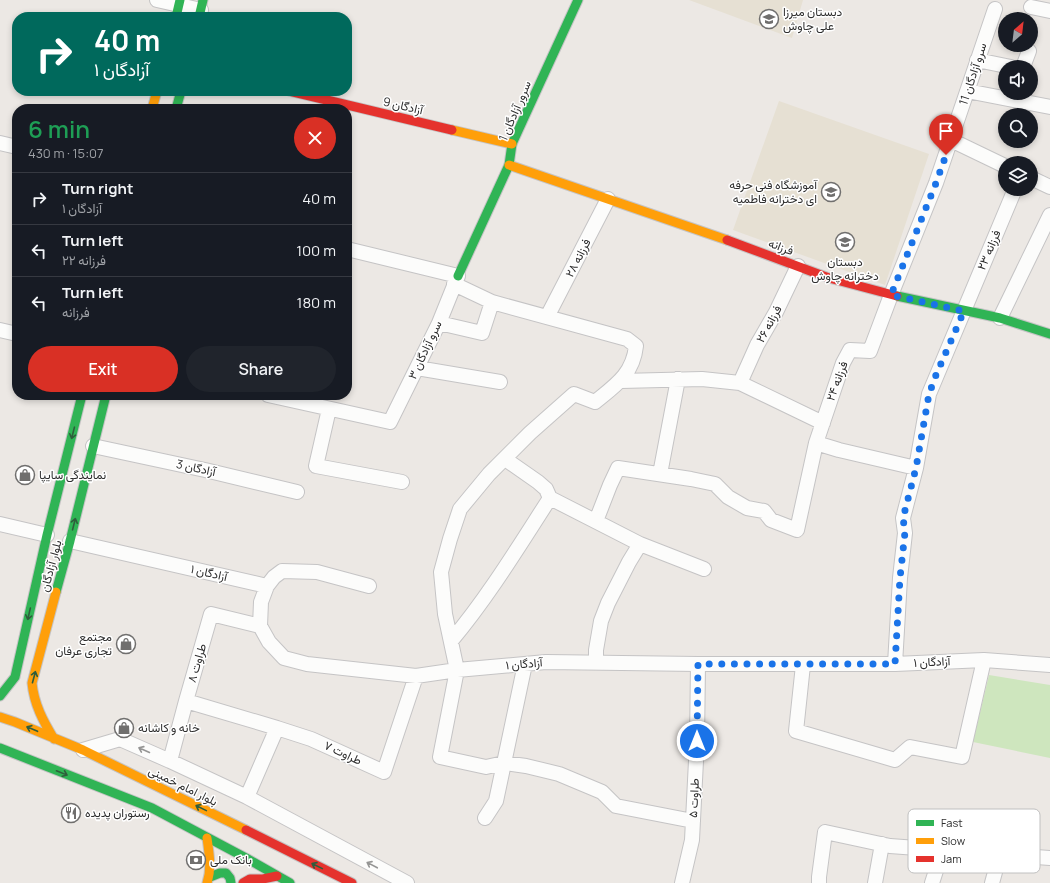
<!DOCTYPE html>
<html lang="en">
<head>
<meta charset="utf-8">
<style>
  body { margin:0; font-family:Manrope,Vazirmatn,sans-serif; background:#20242c; color:#f1f3f6; height:100vh; display:flex; flex-direction:column; font-size:15px; white-space:nowrap }
  * { box-sizing:border-box; margin:0 }
  p { font-size:13px; color:#9ea1a6 }
  .icon { flex:none; width:22px; height:22px; fill:none; stroke:currentColor; stroke-width:2; stroke-linecap:round; stroke-linejoin:round }
  .map { position:relative; flex:1; overflow:hidden }
  .panel { position:absolute; left:12px; top:104px; width:340px; height:296px; display:flex; flex-direction:column; background:#171b24; border-radius:16px; box-shadow:0 2px 6px #0003 }
  .panel>* { flex:none }
  .guide { position:absolute; left:12px; top:12px; width:340px; height:84px; border-radius:16px; box-shadow:0 2px 6px #0003; background:#00695c; color:#fff; overflow:hidden }
  .needle { width:26px; rotate:28deg }
  .controls { position:absolute; left:998px; top:12px; display:grid; gap:8px }
  .controls a { display:grid; place-items:center; width:40px; height:40px; border-radius:50%; background:#171b24; box-shadow:0 2px 6px #0003; font-size:20px }
  .pin { position:absolute; display:grid; place-items:center; width:34px; height:34px; color:#fff; margin:-41px -17px; border-radius:50% 50% 50% 0; rotate:-45deg; box-shadow:0 0 4px #0007 }
  .pin .icon { rotate:45deg }
  .me { position:absolute; width:44px; margin:-22px; rotate:0deg; stroke-linejoin:round; filter:drop-shadow(0 0 3px #0008) }
  .turn { display:flex; align-items:center; gap:14px; height:84px; padding:0 16px; font-size:18px }
  .turn .icon { width:52px; height:52px; stroke-width:2.5 }
  .turn b { display:block; font-size:28px; line-height:34px }
  .round { display:grid; place-items:center; flex:none; width:42px; height:42px; border-radius:21px; background:#20242c }
  .summary { display:flex; align-items:center; justify-content:space-between; height:68px; padding:0 16px }
  h1 { font-size:24px; font-weight:600; line-height:30px; color:#1e9e55 }
  .button { display:flex; gap:8px; margin-top:auto; padding:8px 16px }
  .button a { flex:1; height:46px; border-radius:24px; background:#d93025; color:#fff; font-size:16px; font-weight:600; line-height:46px; text-align:center }
  .button a+a { background:#20242c; color:#f1f3f6 }
  ul { padding:0; list-style:none }
  li { display:flex; align-items:center; gap:12px; height:52px; padding:0 16px; border-top:1px solid #363941 }
  li div { flex:1 }
  li b { display:block; font-size:15px }
  li em { font-style:normal }
  .map>svg:first-child { display:block }
  .education { fill:#e6e0d3 }
  .green { fill:#cee6be }
  .lines { fill:none; stroke-linecap:round; stroke-linejoin:round }
  .street-casing { stroke:#c5c4c5; stroke-width:16 }
  .fast-casing { stroke:#c5c4c5; stroke-width:11 }
  .slow-casing { stroke:#c5c4c5; stroke-width:11 }
  .jam-casing { stroke:#c5c4c5; stroke-width:11 }
  .street { stroke:#fcfcfb; stroke-width:14 }
  .fast { stroke:#30b455; stroke-width:9 }
  .slow { stroke:#ff9f0a; stroke-width:9 }
  .jam { stroke:#e5322d; stroke-width:9 }
  .oneway { stroke:#2f5d3c }
  .oneway2 { stroke:#959594 }
  .route { stroke:#1a73e8; stroke-width:7; stroke-dasharray:0 12.6 }
  .labels { text-anchor:middle; stroke-width:3; stroke-linejoin:round; paint-order:stroke }
  .poi-label { font-size:12px; fill:#2e2e2e; stroke:#fff; text-anchor:start }
  .street-label { font-size:12px; fill:#2e2e2e; stroke:#fff }
  .key { fill:#fff; stroke:#c0c0c0; stroke-width:1 }
  .key-label { font-size:11px; fill:#2e2e2e }
</style>
</head>
<body>
<div class="map">
<svg width="1050" height="883" viewBox="0 0 1050 883">
  <rect width="100%" height="100%" fill="#ece8e4"/>
  <!-- education -->
  <path class="education" d="M689,0h114l-11,38z
    M779,101l150,53 -44,131 -152,-55z"/>
  <!-- green -->
  <path class="green" d="M989,675l61,10v73l-77,-16z"/>
  <g class="lines">
    <!-- street casing -->
    <g class="street-casing">
      <path id="street" d="M157,0l44,10
        M1031,7l19,4
        M977,60l34,7
        M1023,67l6,-16
        M967,91l83,16
        M951,140l54,26
        M0,143l17,4
        M1031,178l19,9
        M454,284l38,18 135,37 9,7c-3,28 -20,39 -41,56l-21,-8 -44,39 -41,41 -29,35 -10,30 -9,33 4,42 12,56 -17,87 46,10 18,-4 22,3 33,8 43,18 14,14 77,15
        M547,317l61,-118
        M1000,318l50,-103
        M439,323l43,10 10,-31
        M0,330l17,4
        M417,368l83,14
        M621,381l81,-2 38,4 83,40
        M740,383l17,-38 19,-33 22,-46
        M268,395l122,27 49,-99 19,-47 -111,-27
        M329,409l-13,57 86,16
        M816,443l23,7 77,18
        M93,446l112,24 92,22
        M505,459l33,23 8,7 4,9 90,46 -11,18 -21,41 -7,18 -5,29v12
        M660,474l18,-95
        M596,521l14,-36 8,-17 73,11 24,5 13,13 19,11 17,3 7,9 26,10 19,-87 27,-80 7,-13 20,1 21,-56 45,-112 59,-174
        M0,524l47,11
        M70,541l197,45 -6,16 -1,24 9,16 15,16 23,6 109,12 41,-6 89,-8 152,2h197l89,-4 66,5
        M640,544l64,25
        M267,586l7,-9 8,-6 35,1 52,14
        M451,641c37,-44 68,-95 99,-143
        M895,664l5,-86 5,-45 -2,-15 13,-50 13,-74 86,-205
        M803,665l-7,66 99,29 15,-13 52,10 22,-97
        M186,701l91,27
        M83,750l37,-11 50,22 77,36 160,86
        M170,761l16,-60 25,-87 49,12
        M247,797l30,-69 34,11 73,33 32,-96
        M485,818l11,-17 29,-137
        M682,883l10,-43 5,-99 1,-77
        M819,883v-6l6,-45 65,14 160,12
        M875,883l7,-39
        M932,883l11,-34
        M992,883l8,-29"/>
    </g>
    <!-- fast casing -->
    <g class="fast-casing">
      <path id="fast" d="M176,17l4,-17
        M199,17l4,-17
        M176,109l5,-18
        M458,276l51,-111 3,-21 66,-144
        M897,296l103,22 50,16
        M56,592l14,-51 36,-146
        M0,696l15,-19 32,-142 35,-140
        M0,748l152,60 94,50 44,25
        M210,877l10,-4h6l4,5 1,5"/>
    </g>
    <!-- slow casing -->
    <g class="slow-casing">
      <path id="slow" d="M152,109l5,-18
        M452,130l60,14
        M509,165l218,75
        M0,717l15,5 68,28 163,80
        M54,739c-11,-18 -20,-35 -22,-56l24,-91
        M207,838c2,15 5,30 0,45"/>
    </g>
    <!-- jam casing -->
    <g class="jam-casing">
      <path id="jam" d="M289,91l163,39
        M727,240l102,38 68,18
        M246,830l106,53
        M243,883l7,-4h13l14,-3"/>
    </g>
    <!-- street -->
    <use href="#street" class="street"/>
    <!-- fast -->
    <use href="#fast" class="fast"/>
    <!-- slow -->
    <use href="#slow" class="slow"/>
    <!-- jam -->
    <use href="#jam" class="jam"/>
  </g>
  <!-- one-way arrows -->
  <defs><path id="oneway-shaft" d="M-6 0H5M1.5-3L5.5 0L1.5 3" fill="none" stroke-width="1.6" stroke-linecap="round" stroke-linejoin="round"/></defs>
  <g class="oneway">
    <use href="#oneway-shaft" transform="translate(73 433) rotate(104)"/>
    <use href="#oneway-shaft" transform="translate(74 524) rotate(-76)"/>
    <use href="#oneway-shaft" transform="translate(29 614) rotate(103)"/>
    <use href="#oneway-shaft" transform="translate(34 677) rotate(-75)"/>
    <use href="#oneway-shaft" transform="translate(32 729) rotate(-157)"/>
    <use href="#oneway-shaft" transform="translate(62 773) rotate(22)"/>
    <use href="#oneway-shaft" transform="translate(201 808) rotate(-154)"/>
    <use href="#oneway-shaft" transform="translate(317 866) rotate(-154)"/>
  </g>
  <g class="oneway2">
    <use href="#oneway-shaft" transform="translate(144 750) rotate(-156)"/>
    <use href="#oneway-shaft" transform="translate(372 865) rotate(-152)"/>
  </g>
  <g class="lines">
    <!-- route -->
    <path class="route" d="M697,741l1,-77h197l5,-86 5,-46 -2,-14 13,-50 13,-74 7,-19 28,-64 -73,-16 45,-112 10,-28"/>
  </g>
  <!-- icons -->
  <defs>
    <g id="school-ring" transform="scale(1)"><circle r="9.5" fill="#fff" stroke="#706f6e" stroke-width="1.5"/><path d="M0-5L7-2L0 1L-7-2ZM-4 1L0 2.5L4 1V4Q0 6-4 4Z" fill="#706f6e"/></g>
    <g id="shop-ring" transform="scale(1)"><circle r="9.5" fill="#fff" stroke="#706f6e" stroke-width="1.5"/><path d="M-5-2.5h2.3a2.7 3.5 0 0 1 5.4 0H5L5.5 6h-11ZM-1.5-2.5h3a1.5 2.3 0 0 0-3 0Z" fill="#706f6e"/></g>
    <g id="restaurant-ring" transform="scale(1)"><circle r="9.5" fill="#fff" stroke="#706f6e" stroke-width="1.5"/><path d="M-5-6h1v4h1v-4h1v4h1v-4h1v5L-1.5 .5V6h-2V.5L-5-1ZM5-6V6H3V1.5H1.5Q1.5-4 5-6Z" fill="#706f6e"/></g>
    <g id="bank-ring" transform="scale(1)"><circle r="9.5" fill="#fff" stroke="#706f6e" stroke-width="1.5"/><path d="M-6-4H6V4H-6ZM0-2.3a2.3 2.3 0 1 0 0 4.6a2.3 2.3 0 1 0 0-4.6Z" fill="#706f6e"/></g>
  </defs>
  <g fill-rule="evenodd">
    <use href="#school-ring" x="769" y="19"/>
    <use href="#school-ring" x="831" y="192"/>
    <use href="#school-ring" x="845" y="242"/>
    <use href="#shop-ring" x="25" y="475"/>
    <use href="#shop-ring" x="126" y="644"/>
    <use href="#shop-ring" x="124" y="728"/>
    <use href="#restaurant-ring" x="71" y="813"/>
    <use href="#bank-ring" x="196" y="860"/>
  </g>
  <g class="labels">
    <!-- poi labels -->
    <g class="poi-label">
      <text x="783" y="16">دبستان میرزا<tspan x="783" dy="14">علی چاوش</tspan></text>
      <text x="817" y="189" text-anchor="end">آموزشگاه فنی حرفه<tspan x="817" dy="14">ای دخترانه فاطمیه</tspan></text>
      <text x="845" y="266" text-anchor="middle">دبستان<tspan x="845" dy="14">دخترانه چاوش</tspan></text>
      <text x="39" y="479">نمایندگی سایپا</text>
      <text x="112" y="641" text-anchor="end">مجتمع<tspan x="112" dy="14">تجاری عرفان</tspan></text>
      <text x="138" y="732">خانه و کاشانه</text>
      <text x="85" y="817">رستوران پدیده</text>
      <text x="210" y="864">بانک ملی</text>
    </g>
    <!-- street labels -->
    <g class="street-label">
      <text transform="translate(973 74) rotate(-72)" y="4">سرو آزادگان 11</text>
      <text transform="translate(403 106) rotate(13)" y="4">آزادگان 9</text>
      <text transform="translate(515 111) rotate(-67)" y="4">سرور آزادگان 1</text>
      <text transform="translate(781 247) rotate(21)" y="4">فرزانه</text>
      <text transform="translate(989 250) rotate(-67)" y="4">فرزانه ۲۳</text>
      <text transform="translate(578 258) rotate(-63)" y="4">فرزانه ۲۸</text>
      <text transform="translate(769 324) rotate(-62)" y="4">فرزانه ۲۶</text>
      <text transform="translate(425 350) rotate(-65)" y="4">سرو آزادگان ۳</text>
      <text transform="translate(837 381) rotate(-70)" y="4">فرزانه ۲۴</text>
      <text transform="translate(196 468) rotate(12)" y="4">آزادگان 3</text>
      <text transform="translate(51 566) rotate(-75)" y="4">بلوار آزادگان</text>
      <text transform="translate(209 573) rotate(13)" y="4">آزادگان ۱</text>
      <text transform="translate(932 662) rotate(-3)" y="4">آزادگان ۱</text>
      <text transform="translate(197 663) rotate(-74)" y="4">طراوت ۸</text>
      <text transform="translate(524 664) rotate(-5)" y="4">آزادگان ۱</text>
      <text transform="translate(343 753) rotate(25)" y="4">طراوت ۷</text>
      <text transform="translate(183 786) rotate(26)" y="4">بلوار امام خمینی</text>
      <text transform="translate(694 798) rotate(-87)" y="4">طراوت ۵</text>
    </g>
  </g>
  <!-- legend -->
  <rect x="908" y="809" width="132" height="64" rx="6" class="key"/>
  <rect x="916" y="820" width="18" height="6" fill="#30b455"/>
  <rect x="916" y="838" width="18" height="6" fill="#ff9f0a"/>
  <rect x="916" y="856" width="18" height="6" fill="#e5322d"/>
  <g class="key-label">
    <text x="941" y="827">Fast</text>
    <text x="941" y="845">Slow</text>
    <text x="941" y="863">Jam</text>
  </g>
</svg>
<div class="controls">
<a><svg class="needle" viewBox="-14 -14 28 28"><path d="M0-13l5 13h-10z" fill="#e53935"/><path d="M0 13l5-13h-10z" fill="#9ea1a6"/></svg></a>
<a><svg class="icon" aria-label="sound" viewBox="0 0 24 24"><path d="M4 9h4l5-4v14l-5-4H4zM17 9q2 3 0 6"/></svg></a>
<a><svg class="icon" aria-label="search" viewBox="0 0 24 24"><circle cx="10" cy="10" r="6"/><path d="M15 15l6 6"/></svg></a>
<a><svg class="icon" aria-label="layers" viewBox="0 0 24 24"><path d="M12 4l9 5-9 5-9-5zM3 14l9 5 9-5"/></svg></a>
</div>
<div class="pin" style="left:946px;top:155px;background:#d93025"><svg class="icon" aria-label="arrive" viewBox="0 0 24 24"><path d="M6 21V4h12l-3 4 3 4H6"/></svg></div>
<svg class="me" style="left:697px;top:741px" viewBox="-20 -20 40 40"><circle r="17" fill="#1a73e8" stroke="#fff" stroke-width="3"/><path d="M0-11L8 9 0 5-8 9z" fill="#fff"/></svg>
<div class="guide">
<div class="turn"><svg class="icon" aria-label="right" viewBox="0 0 24 24"><path d="M7 20v-9h11M14 6l5 5-5 5"/></svg><div><b>40 m</b>آزادگان ۱</div></div>
</div>
<section class="panel">
<div class="summary"><div><h1>6 min</h1><p>430 m · 15:07</p></div><a class="round" style="background:#d93025;color:#fff"><svg class="icon" aria-label="close" viewBox="0 0 24 24"><path d="M6 6l12 12M18 6L6 18"/></svg></a></div>
<ul>
<li><svg class="icon" aria-label="right" viewBox="0 0 24 24"><path d="M7 20v-9h11M14 6l5 5-5 5"/></svg><div><b>Turn right</b><p>آزادگان ۱</p></div><em>40 m</em></li>
<li><svg class="icon" aria-label="left" viewBox="0 0 24 24"><path d="M17 20v-9H6M10 6l-5 5 5 5"/></svg><div><b>Turn left</b><p>فرزانه ۲۲</p></div><em>100 m</em></li>
<li><svg class="icon" aria-label="left" viewBox="0 0 24 24"><path d="M17 20v-9H6M10 6l-5 5 5 5"/></svg><div><b>Turn left</b><p>فرزانه</p></div><em>180 m</em></li>
</ul>
<div class="button"><a>Exit</a><a>Share</a></div>
</section>
</div>
</body>
</html>
